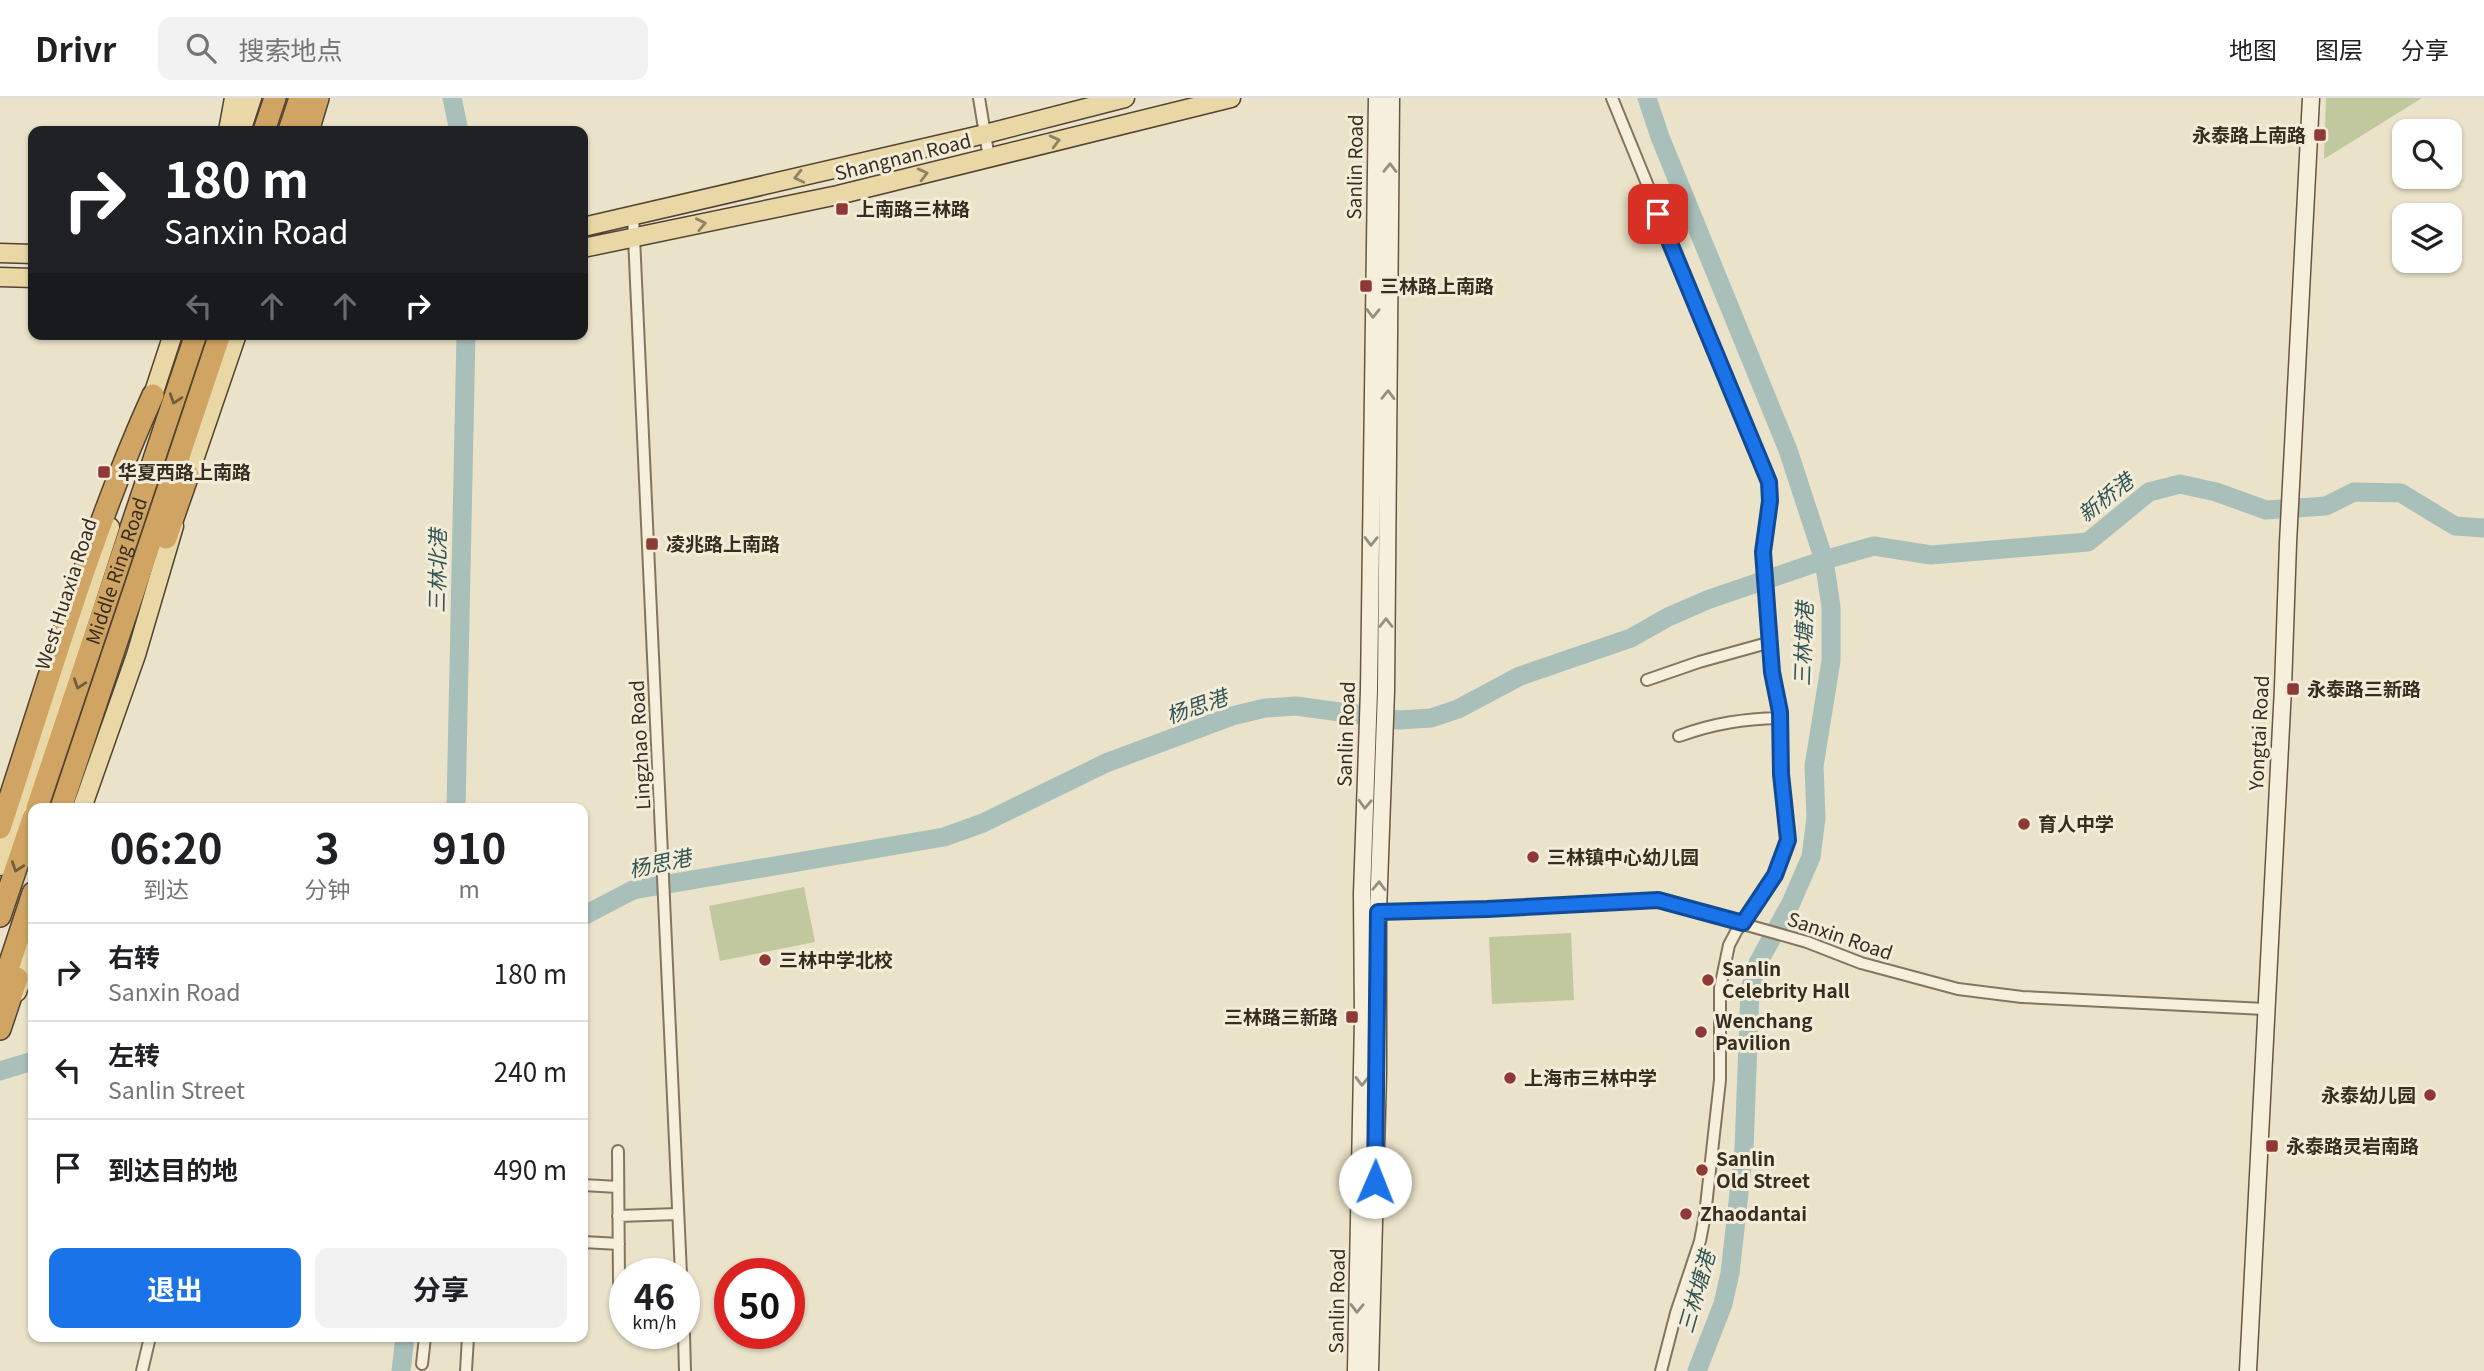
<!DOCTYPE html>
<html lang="zh">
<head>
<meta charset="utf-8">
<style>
  body { margin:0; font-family:Georgia,"Noto Sans SC",serif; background:#f2f2f2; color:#202124; height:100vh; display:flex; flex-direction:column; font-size:26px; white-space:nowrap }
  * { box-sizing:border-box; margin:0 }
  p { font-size:23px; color:#757577 }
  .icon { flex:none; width:38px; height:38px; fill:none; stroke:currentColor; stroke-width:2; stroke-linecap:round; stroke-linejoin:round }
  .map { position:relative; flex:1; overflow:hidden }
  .drawer { position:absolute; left:28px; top:705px; width:560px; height:539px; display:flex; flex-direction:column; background:#fff; border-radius:14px; box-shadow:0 2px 5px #0004 }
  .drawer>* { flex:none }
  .top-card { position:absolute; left:28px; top:28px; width:560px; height:214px; border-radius:14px; box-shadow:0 2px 5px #0004; background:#202124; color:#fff; overflow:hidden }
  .controls { position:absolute; left:2392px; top:21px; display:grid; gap:14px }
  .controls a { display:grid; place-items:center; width:70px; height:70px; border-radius:14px; background:#fff; box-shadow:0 2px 5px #0004; font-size:35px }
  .speed { position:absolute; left:609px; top:1160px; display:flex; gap:14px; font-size:35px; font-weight:700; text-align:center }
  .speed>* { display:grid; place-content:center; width:91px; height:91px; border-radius:50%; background:#fff; box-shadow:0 2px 5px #0004; line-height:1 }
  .speed small { font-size:18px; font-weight:400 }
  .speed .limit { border:10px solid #d22; background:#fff; color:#111 }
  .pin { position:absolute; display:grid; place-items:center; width:60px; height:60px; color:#fff; margin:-30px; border-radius:14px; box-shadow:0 4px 10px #0006 }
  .me { position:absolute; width:77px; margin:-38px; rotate:1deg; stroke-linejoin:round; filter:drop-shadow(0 0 5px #0008) }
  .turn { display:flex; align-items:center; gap:24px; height:147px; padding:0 21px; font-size:32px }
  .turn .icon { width:91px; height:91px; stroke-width:2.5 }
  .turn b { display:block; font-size:49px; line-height:60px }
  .lanes { display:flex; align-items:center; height:66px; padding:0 21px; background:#0003; justify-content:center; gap:35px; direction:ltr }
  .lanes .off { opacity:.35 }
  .eta { display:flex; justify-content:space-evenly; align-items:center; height:119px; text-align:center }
  .eta b { font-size:42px; font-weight:700; line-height:49px }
  .primary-button { display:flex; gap:14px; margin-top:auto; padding:14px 21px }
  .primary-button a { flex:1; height:80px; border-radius:14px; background:#1a73e8; color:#fff; font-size:28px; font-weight:700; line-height:80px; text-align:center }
  .primary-button a+a { background:#f2f2f2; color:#202124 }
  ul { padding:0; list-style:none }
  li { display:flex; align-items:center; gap:21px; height:98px; padding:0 21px; border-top:2px solid #e0e0e0 }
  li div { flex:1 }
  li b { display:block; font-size:26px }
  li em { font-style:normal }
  header { display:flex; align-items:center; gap:42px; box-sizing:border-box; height:98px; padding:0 35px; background:#fff; border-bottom:2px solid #e0e0e0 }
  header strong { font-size:33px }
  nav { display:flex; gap:38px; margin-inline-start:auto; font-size:24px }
  .search { width:490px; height:63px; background:#f2f2f2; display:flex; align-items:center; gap:18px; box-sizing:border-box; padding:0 24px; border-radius:14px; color:#757577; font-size:26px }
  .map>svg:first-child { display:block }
  .green { fill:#c1c89e }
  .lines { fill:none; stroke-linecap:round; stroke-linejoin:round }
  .river { stroke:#a9bfba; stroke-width:19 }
  .street-casing { stroke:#85755f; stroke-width:14 }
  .secondary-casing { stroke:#675642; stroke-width:19 }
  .primary-casing { stroke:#534333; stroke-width:21 }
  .highway-casing { stroke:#534333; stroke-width:24 }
  .street { stroke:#f6efdc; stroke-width:10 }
  .secondary { stroke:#f6efdc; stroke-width:16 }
  .primary { stroke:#e9d7a5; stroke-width:18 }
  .highway { stroke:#d0a563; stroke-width:21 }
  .oneway { stroke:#908263 }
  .oneway2 { stroke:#968e7e }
  .oneway3 { stroke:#745d3b }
  .route-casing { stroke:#114b97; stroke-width:18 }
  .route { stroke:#1a73e8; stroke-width:12 }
  .poi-dot { fill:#8e3935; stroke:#f3ecd8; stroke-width:2.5 }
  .labels { text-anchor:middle; stroke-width:6; stroke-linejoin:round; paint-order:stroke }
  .poi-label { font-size:19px; font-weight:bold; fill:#372d21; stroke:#f3ecd8; text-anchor:start }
  .street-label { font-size:19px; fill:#372d21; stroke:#f3ecd8 }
  .water-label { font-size:21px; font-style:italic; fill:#325554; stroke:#f3ecd8 }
</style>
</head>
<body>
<header>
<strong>Drivr</strong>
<div class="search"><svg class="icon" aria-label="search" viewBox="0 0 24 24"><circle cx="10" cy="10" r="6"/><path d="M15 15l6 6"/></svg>搜索地点</div>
<nav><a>地图</a><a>图层</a><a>分享</a></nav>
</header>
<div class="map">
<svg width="2484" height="1273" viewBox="0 0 2484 1273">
  <rect width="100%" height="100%" fill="#eae2c9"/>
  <!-- green -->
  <path class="green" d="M2326,0h96l-98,61z
    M804,789l11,55 -95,19 -11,-55z
    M1571,835l3,67 -82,4 -3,-67z"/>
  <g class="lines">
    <!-- river -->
    <path class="river" d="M452,0l7,33
      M1647,0l13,39 128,313 36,110 7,47v54l-17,105 2,52 -5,39 -20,46 -33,60 -8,26 -6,160 -14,124 -7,31 -26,67
      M456,710l10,-474
      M583,818l50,-26 311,-53 39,-14 123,-60 126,-47 33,-8 31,-2 103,14 32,-2 27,-9 62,-33 111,-38 37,-21 39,-17 117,-40 50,-14 57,9 157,-13 61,-50 31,-8 36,8 50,18 60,-4 28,-14 47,1 54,33 29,2
      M0,973l33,-10
      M401,1273l4,-34"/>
    <!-- street casing -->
    <g class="street-casing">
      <path id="street" d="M979,0l10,60
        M1612,0l157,384 1,19 -7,51 9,120 8,40 1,62 7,71 -13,30 -20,33 -18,22 -8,15 -9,43v92l-15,135 -5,26 -24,72 -15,58
        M633,117l48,1059
        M1647,582l52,-18 72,-20
        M1679,638c36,-13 64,-17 102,-18
        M1373,815l285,-13 149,42 54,21 97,26 64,8 243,12
        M618,1053l1,131
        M583,1087l35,2
        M618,1118l60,-2
        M583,1144l36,2
        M684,1236l1,37
        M422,1266l3,-27
        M142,1273l8,-34
        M466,1273l2,-34"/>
    </g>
    <!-- secondary casing -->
    <g class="secondary-casing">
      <path id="secondary" d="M1356,1273l7,-352 -1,-125 7,-204 8,-592
        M1370,1273l8,-298v-161l8,-221 5,-593
        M2248,1273l35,-683 5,-145 23,-445"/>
    </g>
    <!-- primary casing -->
    <g class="primary-casing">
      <path id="primary" d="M228,33l6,-33
        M241,33l11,-33
        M583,129l402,-93 140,-36
        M583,150l255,-53 393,-97
        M0,155l33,1
        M0,179l33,1
        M149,309l24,-73
        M184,391l53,-155
        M82,710l54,-153 38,-129
        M0,768l110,-339
        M17,894l16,-45"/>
    </g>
    <!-- highway casing -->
    <g class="highway-casing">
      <g id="highway">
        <path d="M309,30l9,-30"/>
        <path d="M264,33l11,-33"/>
        <path d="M289,33l11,-33"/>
        <path d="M166,440l22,-63"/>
        <path id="s1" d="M37,710l159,-474"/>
        <path d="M61,710l159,-474"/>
        <path d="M0,730c48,-145 90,-294 153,-433"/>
        <path d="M0,818l33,-98"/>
        <path d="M0,895l33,-100"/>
        <path d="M0,931l17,-51"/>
      </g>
    </g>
    <!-- street -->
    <use href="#street" class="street"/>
    <!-- secondary -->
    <use href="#secondary" class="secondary"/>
    <!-- primary -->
    <use href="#primary" class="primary"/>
    <!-- highway -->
    <use href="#highway" class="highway"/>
  </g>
  <!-- one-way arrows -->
  <defs><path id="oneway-chevron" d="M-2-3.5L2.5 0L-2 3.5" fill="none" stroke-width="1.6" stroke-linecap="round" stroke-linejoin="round" transform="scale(1.75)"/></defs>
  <g class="oneway">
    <use href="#oneway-chevron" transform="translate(1055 43) rotate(-14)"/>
    <use href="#oneway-chevron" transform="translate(923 76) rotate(-14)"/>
    <use href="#oneway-chevron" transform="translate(799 79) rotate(167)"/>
    <use href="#oneway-chevron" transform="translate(701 126) rotate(-12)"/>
  </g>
  <g class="oneway2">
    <use href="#oneway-chevron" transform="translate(1390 70) rotate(-89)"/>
    <use href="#oneway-chevron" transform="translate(1373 215) rotate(91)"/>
    <use href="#oneway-chevron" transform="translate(1388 297) rotate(-89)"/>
    <use href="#oneway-chevron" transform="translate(1371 443) rotate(91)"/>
    <use href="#oneway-chevron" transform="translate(1386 525) rotate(-90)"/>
    <use href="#oneway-chevron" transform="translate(1365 706) rotate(92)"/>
    <use href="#oneway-chevron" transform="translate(1379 788) rotate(-88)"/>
    <use href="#oneway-chevron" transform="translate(1362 983) rotate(91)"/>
    <use href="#oneway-chevron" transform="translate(1357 1210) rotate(91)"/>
  </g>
  <g class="oneway3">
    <use href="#oneway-chevron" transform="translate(175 301) rotate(108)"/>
    <use href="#oneway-chevron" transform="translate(79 586) rotate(109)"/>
    <use href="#oneway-chevron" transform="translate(17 769) rotate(109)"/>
  </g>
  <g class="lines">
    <!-- route casing -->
    <g class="route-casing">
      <path id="route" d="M1375,1084l3,-270 109,-3 171,-9 85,23 32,-48 13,-35 -7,-66 -1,-62 -8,-40 -9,-120 7,-51 -1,-19 -111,-268"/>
    </g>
    <!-- route -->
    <use href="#route" class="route"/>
  </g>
  <!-- markers -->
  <g class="poi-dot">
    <rect x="2313" y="30" width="14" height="14" rx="3.5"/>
    <rect x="835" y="104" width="14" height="14" rx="3.5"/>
    <rect x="1359" y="181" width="14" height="14" rx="3.5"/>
    <rect x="97" y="367" width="14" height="14" rx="3.5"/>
    <rect x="645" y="439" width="14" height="14" rx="3.5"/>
    <rect x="2286" y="584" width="14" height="14" rx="3.5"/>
    <circle cx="2024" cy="726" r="7"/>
    <circle cx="1533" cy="759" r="7"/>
    <circle cx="765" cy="862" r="7"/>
    <circle cx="1708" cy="882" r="7"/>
    <rect x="1345" y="912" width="14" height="14" rx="3.5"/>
    <circle cx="1701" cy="934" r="7"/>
    <circle cx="1510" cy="980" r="7"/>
    <circle cx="2430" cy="997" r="7"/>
    <rect x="2265" y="1041" width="14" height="14" rx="3.5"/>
    <circle cx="1702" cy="1072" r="7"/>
    <circle cx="1686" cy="1116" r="7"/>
  </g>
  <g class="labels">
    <!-- poi labels -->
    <g class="poi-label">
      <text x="2306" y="44" text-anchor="end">永泰路上南路</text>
      <text x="856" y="118">上南路三林路</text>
      <text x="1380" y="195">三林路上南路</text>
      <text x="118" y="381">华夏西路上南路</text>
      <text x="666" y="453">凌兆路上南路</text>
      <text x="2307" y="598">永泰路三新路</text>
      <text x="2038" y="733">育人中学</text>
      <text x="1547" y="766">三林镇中心幼儿园</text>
      <text x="779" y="869">三林中学北校</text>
      <text x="1722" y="878">Sanlin<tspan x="1722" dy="22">Celebrity Hall</tspan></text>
      <text x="1338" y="926" text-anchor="end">三林路三新路</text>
      <text x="1715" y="930">Wenchang<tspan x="1715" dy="22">Pavilion</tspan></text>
      <text x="1524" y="987">上海市三林中学</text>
      <text x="2416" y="1004" text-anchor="end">永泰幼儿园</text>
      <text x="2286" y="1055">永泰路灵岩南路</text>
      <text x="1716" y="1068">Sanlin<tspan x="1716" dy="22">Old Street</tspan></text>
      <text x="1700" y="1123">Zhaodantai</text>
    </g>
    <!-- street labels -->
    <g class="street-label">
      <text transform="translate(903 59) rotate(-14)" y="7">Shangnan Road</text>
      <text transform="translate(1355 69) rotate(-89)" y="7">Sanlin Road</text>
      <text dy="7" stroke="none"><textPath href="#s1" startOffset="250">Middle Ring Road</textPath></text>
      <text transform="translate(66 496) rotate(-72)" y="7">West Huaxia Road</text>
      <text transform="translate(2259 635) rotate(-87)" y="7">Yongtai Road</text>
      <text transform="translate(1346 636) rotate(-88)" y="7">Sanlin Road</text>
      <text transform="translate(640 647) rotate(-93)" y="7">Lingzhao Road</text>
      <text transform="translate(1840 838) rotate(19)" y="7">Sanxin Road</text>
      <text transform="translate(1337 1203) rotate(-89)" y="7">Sanlin Road</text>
    </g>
    <!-- water labels -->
    <g class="water-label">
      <text transform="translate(2106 400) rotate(-38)" y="7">新桥港</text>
      <text transform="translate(438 473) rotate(-89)" y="7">三林北港</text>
      <text transform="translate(1804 546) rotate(-88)" y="7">三林塘港</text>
      <text transform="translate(1197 609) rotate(-19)" y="7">杨思港</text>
      <text transform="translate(660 766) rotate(-12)" y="7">杨思港</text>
      <text transform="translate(1697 1194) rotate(-74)" y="7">三林塘港</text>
    </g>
  </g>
</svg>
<div class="controls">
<a><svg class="icon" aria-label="search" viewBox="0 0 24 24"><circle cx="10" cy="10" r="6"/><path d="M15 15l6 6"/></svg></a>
<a><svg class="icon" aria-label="layers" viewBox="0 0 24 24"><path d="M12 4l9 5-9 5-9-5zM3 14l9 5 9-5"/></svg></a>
</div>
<div class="speed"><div>46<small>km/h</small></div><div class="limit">50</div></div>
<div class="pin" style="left:1658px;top:116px;background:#d93025"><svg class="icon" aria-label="arrive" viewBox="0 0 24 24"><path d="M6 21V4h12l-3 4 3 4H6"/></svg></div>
<svg class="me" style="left:1375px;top:1084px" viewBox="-20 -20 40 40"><circle r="19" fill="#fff"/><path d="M0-13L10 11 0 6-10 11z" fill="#1a73e8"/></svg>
<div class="top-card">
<div class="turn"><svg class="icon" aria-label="right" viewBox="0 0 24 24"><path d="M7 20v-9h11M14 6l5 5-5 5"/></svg><div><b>180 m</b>Sanxin Road</div></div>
<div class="lanes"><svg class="icon off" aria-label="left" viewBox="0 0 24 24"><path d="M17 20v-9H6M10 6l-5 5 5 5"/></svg><svg class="icon off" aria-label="ahead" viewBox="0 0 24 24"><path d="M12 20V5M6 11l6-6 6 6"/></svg><svg class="icon off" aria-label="ahead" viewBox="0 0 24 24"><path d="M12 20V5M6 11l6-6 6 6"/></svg><svg class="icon" aria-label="right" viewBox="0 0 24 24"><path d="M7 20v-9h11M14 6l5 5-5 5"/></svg></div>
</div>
<section class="drawer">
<div class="eta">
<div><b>06:20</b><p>到达</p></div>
<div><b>3</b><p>分钟</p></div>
<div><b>910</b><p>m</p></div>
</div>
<ul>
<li><svg class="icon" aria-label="right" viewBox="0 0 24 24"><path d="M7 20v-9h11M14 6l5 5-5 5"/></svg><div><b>右转</b><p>Sanxin Road</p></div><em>180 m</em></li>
<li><svg class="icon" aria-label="left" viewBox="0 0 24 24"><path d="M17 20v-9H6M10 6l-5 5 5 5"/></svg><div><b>左转</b><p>Sanlin Street</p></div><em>240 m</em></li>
<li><svg class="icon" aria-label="arrive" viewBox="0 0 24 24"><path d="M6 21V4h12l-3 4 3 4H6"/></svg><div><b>到达目的地</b></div><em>490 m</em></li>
</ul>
<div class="primary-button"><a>退出</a><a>分享</a></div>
</section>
</div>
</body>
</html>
